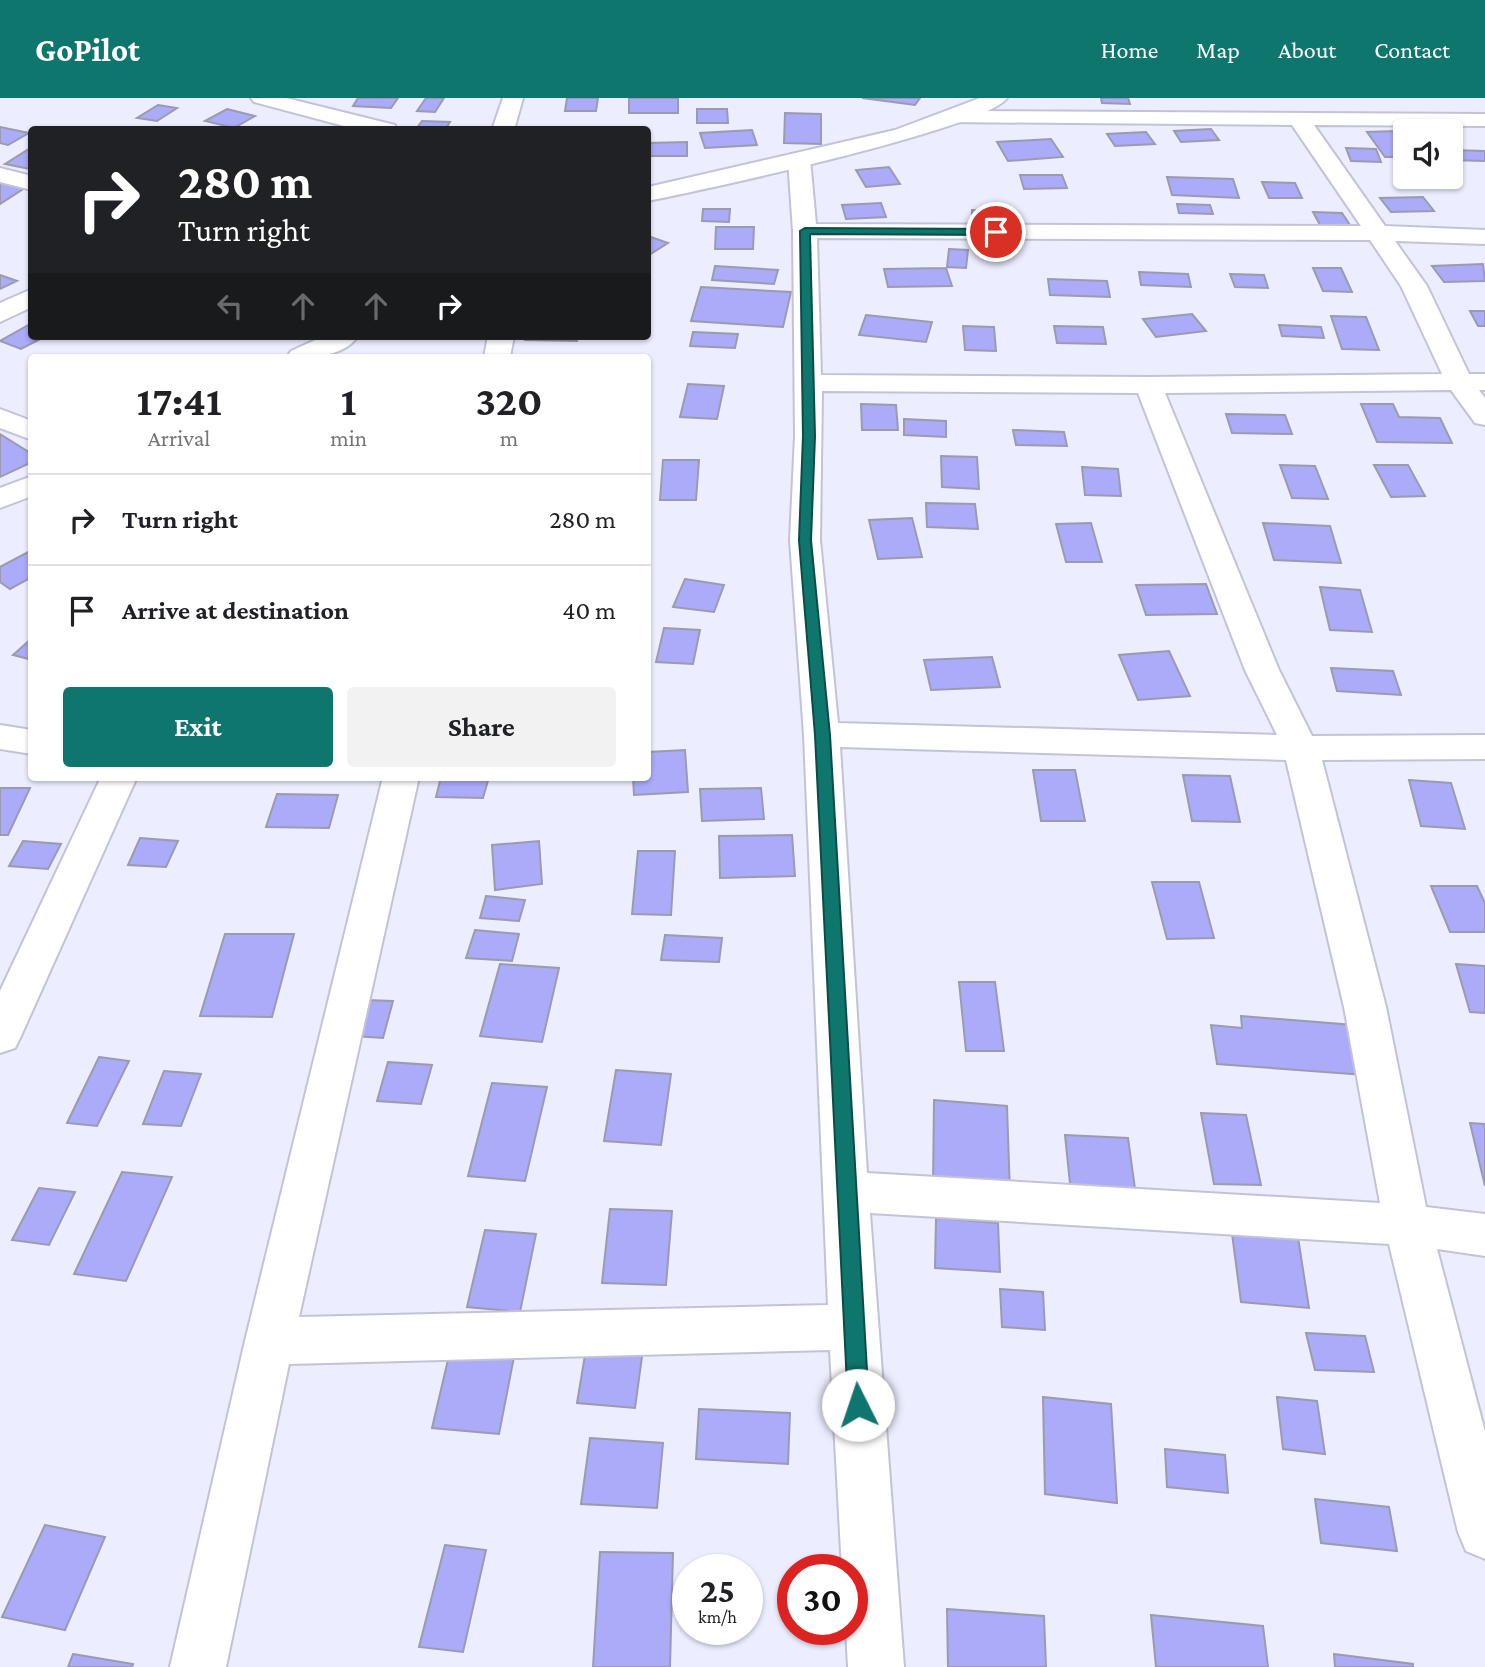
<!DOCTYPE html>
<html lang="en">
<head>
<meta charset="utf-8">
<style>
  body { margin:0; font-family:"Crimson Pro",serif; background:#f2f2f2; color:#202124; height:100vh; display:flex; flex-direction:column; font-size:26px; white-space:nowrap }
  * { box-sizing:border-box; margin:0 }
  p { font-size:23px; color:#757577 }
  .icon { flex:none; width:38px; height:38px; fill:none; stroke:currentColor; stroke-width:2; stroke-linecap:round; stroke-linejoin:round }
  .map { position:relative; flex:1; overflow:hidden }
  .panel { position:absolute; left:28px; top:256px; width:623px; height:427px; display:flex; flex-direction:column; background:#fff; border-radius:7px; box-shadow:0 2px 5px #0004 }
  .panel>* { flex:none }
  .hud { position:absolute; left:28px; top:28px; width:623px; height:214px; border-radius:7px; box-shadow:0 2px 5px #0004; background:#202124; color:#fff; overflow:hidden }
  .buttons { position:absolute; left:1393px; top:21px; display:grid; gap:14px }
  .buttons a { display:grid; place-items:center; width:70px; height:70px; border-radius:7px; background:#fff; box-shadow:0 2px 5px #0004; font-size:35px }
  .speed { position:absolute; left:672px; top:1456px; display:flex; gap:14px; font-size:35px; font-weight:700; text-align:center }
  .speed>* { display:grid; place-content:center; width:91px; height:91px; border-radius:50%; background:#fff; box-shadow:0 2px 5px #0004; line-height:1 }
  .speed small { font-size:18px; font-weight:400 }
  .speed .limit { border:10px solid #d22; background:#fff; color:#111 }
  .pin { position:absolute; display:grid; place-items:center; width:60px; height:60px; color:#fff; margin:-30px; border:4px solid #fff; border-radius:50%; box-shadow:0 2px 7px #0007 }
  .me { position:absolute; width:77px; margin:-38px; rotate:356deg; stroke-linejoin:round; filter:drop-shadow(0 0 5px #0008) }
  .turn { display:flex; align-items:center; gap:24px; height:147px; padding:0 35px; font-size:32px }
  .turn .icon { width:91px; height:91px; stroke-width:2.5 }
  .turn b { display:block; font-size:49px; line-height:60px }
  .lanes { display:flex; align-items:center; height:66px; padding:0 35px; background:#0003; justify-content:center; gap:35px; direction:ltr }
  .lanes .off { opacity:.35 }
  .eta { display:flex; justify-content:space-evenly; align-items:center; height:119px; text-align:center }
  .eta b { font-size:42px; font-weight:700; line-height:49px }
  .primary-button { display:flex; gap:14px; margin-top:auto; padding:14px 35px }
  .primary-button a { flex:1; height:80px; border-radius:7px; background:#0f766e; color:#fff; font-size:28px; font-weight:700; line-height:80px; text-align:center }
  .primary-button a+a { background:#f2f2f2; color:#202124 }
  ul { padding:0; list-style:none }
  li { display:flex; align-items:center; gap:21px; height:91px; padding:0 35px; border-top:2px solid #e0e0e0 }
  li div { flex:1 }
  li b { display:block; font-size:26px }
  li em { font-style:normal }
  header { display:flex; align-items:center; gap:42px; box-sizing:border-box; height:98px; padding:0 35px; background:#0f766e; color:#fff }
  header strong { font-size:33px }
  nav { display:flex; gap:38px; margin-inline-start:auto; font-size:24px }
  .map>svg:first-child { display:block }
  .building { fill:#ababfa; stroke:#9a9bae; stroke-width:2 }
  .lines { fill:none; stroke-linecap:round; stroke-linejoin:round }
  .minor-casing { stroke:#c2c3d7; stroke-width:4 }
  .tertiary-casing { stroke:#c2c3d7; stroke-width:4 }
  .minor { fill:#fff; fill-rule:evenodd }
  .tertiary { fill:#fff; fill-rule:evenodd }
  .route { fill:#0f766e; stroke:#0a4d48; stroke-width:2 }
</style>
</head>
<body>
<header>
<strong>GoPilot</strong>
<nav><a>Home</a><a>Map</a><a>About</a><a>Contact</a></nav>
</header>
<div class="map">
<svg width="1485" height="1569" viewBox="0 0 1485 1569">
  <rect width="100%" height="100%" fill="#ecedfe"/>
  <!-- building -->
  <path class="building" d="M358,0h40l-7,10 -38,-2z
    M426,0h18l-9,14 -18,-1z
    M567,0h31l-2,13h-31z
    M629,0h49v15h-49z
    M862,0h58l-5,7z
    M1101,0h27l2,6 -28,-1z
    M158,7l19,3 -20,13 -20,-3z
    M227,11l28,7 -21,12 -29,-7z
    M697,11h30l1,14h-31z
    M785,15l36,1v30l-37,-1z
    M422,23l28,1 -5,8 -29,-1z
    M1400,23l42,1 6,9h-42z
    M0,29l29,6 -21,12 -8,-2z
    M1211,31l8,11 -38,2 -7,-11z
    M752,32l5,15 -52,3 -5,-15z
    M1397,33l8,11v15h-20l-18,-25z
    M1146,34l9,12 -40,2 -8,-12z
    M1051,41l12,18 -55,4 -11,-19z
    M687,44v14h-39v-13z
    M32,49l-2,22 -25,-5z
    M1346,50l30,1 5,13 -30,-1z
    M1451,52l34,1v10l-34,-1z
    M889,69l11,17 -34,3 -10,-17z
    M1020,77h42l5,13 -43,1z
    M1167,79l66,2 6,19 -67,-3z
    M0,82l28,6 -28,18z
    M1262,84l33,1 7,15h-33z
    M1423,99l11,14 -43,1 -11,-14z
    M881,105l5,14 -40,2 -4,-14z
    M1177,106l33,1 3,9 -34,-1z
    M703,111h27l-1,13 -27,-1z
    M972,112l42,2 1,11 -43,-2z
    M1313,114l29,1 8,12h-30z
    M716,129h38l-1,22h-38z
    M648,138l20,7 -19,12z
    M949,151l19,1 -2,18 -19,-1z
    M1483,166l2,17 -41,1 -12,-16z
    M715,168l63,4 -4,14 -62,-4z
    M946,170l6,18 -64,1 -4,-18z
    M1313,170h28l11,24 -29,-1z
    M1139,174l49,2 3,13 -50,-2z
    M1230,176l34,1 4,13 -33,-1z
    M0,177l17,6 -17,8z
    M1048,181l59,2 3,16 -60,-2z
    M701,189l90,5 -8,35 -92,-6z
    M1470,213h15v15h-7z
    M1192,216l14,17 -50,6 -13,-18z
    M866,217l66,7 -6,20 -67,-7z
    M1331,218l35,1 13,33 -37,-1z
    M32,225v13h14l-25,13 -21,-8z
    M1279,227l42,2 3,11 -42,-2z
    M963,228l31,1 2,24 -31,-1z
    M1054,228l49,1 3,17 -49,-1z
    M693,234l45,2 -3,14 -45,-2z
    M526,238h52l-1,5 -52,-1z
    M688,286l36,2 -7,33 -37,-2z
    M861,306l35,1 2,25h-36z
    M1361,306h32l6,13 41,1 12,25 -75,-1z
    M1226,316l59,1 7,19 -60,-1z
    M904,321l42,2v16l-42,-2z
    M1013,332l51,2 3,14 -51,-1z
    M0,336l32,20v8l-32,15z
    M941,358l36,1 2,32 -37,-2z
    M663,362h36l-3,40h-36z
    M1280,367l35,1 13,33 -36,-1z
    M1374,367h34l17,31 -34,1z
    M1082,369l36,2 3,27 -36,-1z
    M926,405l49,1 3,25 -51,-2z
    M912,420l10,39 -44,2 -9,-39z
    M1091,425l11,39h-36l-10,-38z
    M1263,425l67,3 11,37 -67,-3z
    M32,452v27l-22,12 -10,-7v-15z
    M685,481l39,6 -10,27 -41,-5z
    M1206,486l11,30 -71,1 -10,-30z
    M1320,489l40,3 12,42 -42,-2z
    M664,530l36,2 -7,34 -37,-2z
    M32,540v22l-19,-5z
    M1169,553l21,45 -52,4 -19,-45z
    M992,559l8,30 -69,3 -7,-30z
    M1331,570l62,3 8,24 -64,-4z
    M685,652l3,42 -54,3 -1,-18h15v-25z
    M1033,672h42l10,51h-44z
    M1183,677l47,1 10,46 -48,-1z
    M441,679h48l-6,21 -47,-1z
    M1409,682l42,3 14,46 -44,-3z
    M0,690h30l-22,47h-8z
    M761,690l3,31 -62,2 -2,-32z
    M277,696l61,1 -9,33 -63,-1z
    M792,737l3,41 -75,2 -1,-42z
    M140,740l38,3 -12,26 -38,-2z
    M23,743l38,3 -13,25 -39,-3z
    M539,743l3,43 -47,6 -3,-45z
    M638,753h37l-4,64 -39,-1z
    M1152,784h47l15,56 -47,1z
    M1431,788h46l8,17v29h-35z
    M486,798l39,4 -6,21 -39,-3z
    M475,832l44,4 -7,27 -46,-3z
    M225,836h69l-22,83 -72,-1z
    M665,837l57,3 -3,24 -58,-2z
    M500,866l59,4 -17,74 -62,-6z
    M1456,866l29,2v47l-15,-1z
    M959,884h36l9,69h-38z
    M365,902l28,1 -10,37 -29,-2z
    M1241,918l113,9 10,50 -147,-11 -6,-39 31,3z
    M99,959l30,4 -32,65 -30,-3z
    M388,964l44,3 -11,39 -44,-3z
    M616,972l55,4 -10,71 -57,-4z
    M164,973l37,3 -20,52 -38,-2z
    M492,985l55,4 -22,94 -57,-5z
    M934,1002l73,6 3,88 -77,-6z
    M1201,1015l45,2 15,70 -47,-1z
    M1470,1025l15,1v62z
    M1065,1037l63,3 8,58 -65,-3z
    M122,1074l50,5 -46,104 -52,-7z
    M39,1090l36,4 -26,53 -37,-5z
    M610,1111l62,2 -6,74 -64,-2z
    M936,1120l62,5 2,49 -65,-4z
    M1231,1128l66,5 12,77 -68,-6z
    M485,1132l51,4 -16,78 -53,-5z
    M1000,1191l43,3 2,38 -43,-3z
    M1306,1235l59,3 9,36 -59,-2z
    M588,1239l56,5 -9,66 -58,-5z
    M450,1253l64,6 -15,77 -67,-6z
    M1043,1299l68,7 6,99 -72,-9z
    M1277,1299l40,4 8,53 -42,-5z
    M699,1311l91,4 -2,51 -92,-5z
    M590,1340l73,5 -6,65 -76,-4z
    M1165,1351l60,6 3,38 -61,-6z
    M1315,1401l74,8 8,44 -76,-8z
    M45,1427l60,12 -40,93 -63,-13z
    M445,1447l41,5 -23,102 -44,-5z
    M600,1454l73,1 -3,114h-77z
    M947,1511l97,7 2,51h-98z
    M1151,1517l112,11 5,41h-112z
    M73,1556l60,10 -1,3h-64z
    M1334,1556l79,10v3h-78z"/>
  <g class="lines">
    <!-- minor casing -->
    <g class="minor-casing">
      <path id="minor" d="M251,0h35l109,27 2,5h-38l-105,-28z
        M503,0h20l-9,32h-22z
        M953,13l532,3v12l-171,-1 71,101 100,4v14l-90,-3 32,45 42,88h16v16h-6l6,8v27l-10,-2 -24,-33 -286,3 114,277 33,66 173,-1v24l-163,1 64,247 40,200 59,7v42l-48,-7 48,183v127l-19,-8 -8,-19 -69,-288 -519,-31 34,454h-56l-2,-38h6v-59h-10l-12,-220 -541,14 -63,303h-56l75,-326 138,-564h36l-120,540 529,-12 -24,-570 -14,-195 5,-104 -2,-205 -5,-72 3,-5h16l3,5 6,65 545,2 -69,-101 -347,-3 -3,-5 3,-5zM817,140l553,2 31,46 41,88 -294,3 -327,-2zM822,293l316,2 107,277 32,65 -439,-12 -18,-183zM840,649l446,13 58,247 36,196 -513,-30z
        M0,70l32,8v14l-32,-8z
        M32,191v18l-32,15v-19z
        M488,238h26l-4,21h-26z
        M0,311l32,12v19l-32,-12z
        M0,627l32,5v24l-32,-5z
        M101,679h36l-116,259 -6,12 -15,5v-62z"/>
    </g>
    <!-- tertiary casing -->
    <g class="tertiary-casing">
      <path id="tertiary" d="M980,0h27c-21,31 -308,93 -359,103v-14l247,-57z
        M324,238h34c-15,22 -48,21 -71,21l4,-6z
        M32,378v20l-32,12v-20z"/>
    </g>
    <!-- minor -->
    <use href="#minor" class="minor"/>
    <!-- tertiary -->
    <use href="#tertiary" class="tertiary"/>
  </g>
  <!-- route -->
  <path class="route" d="M805,130l191,1 5,3 -5,3 -186,-1 5,202 -4,104 19,195 39,670 -3,8 -8,3 -7,-3 -3,-8 -33,-670 -16,-195 4,-104 -3,-205z"/>
</svg>
<div class="buttons">
<a><svg class="icon" aria-label="sound" viewBox="0 0 24 24"><path d="M4 9h4l5-4v14l-5-4H4zM17 9q2 3 0 6"/></svg></a>
</div>
<div class="speed"><div>25<small>km/h</small></div><div class="limit">30</div></div>
<div class="pin" style="left:996px;top:134px;background:#d93025"><svg class="icon" aria-label="arrive" viewBox="0 0 24 24"><path d="M6 21V4h12l-3 4 3 4H6"/></svg></div>
<svg class="me" style="left:858px;top:1307px" viewBox="-20 -20 40 40"><circle r="19" fill="#fff"/><path d="M0-13L10 11 0 6-10 11z" fill="#0f766e"/></svg>
<div class="hud">
<div class="turn"><svg class="icon" aria-label="right" viewBox="0 0 24 24"><path d="M7 20v-9h11M14 6l5 5-5 5"/></svg><div><b>280 m</b>Turn right</div></div>
<div class="lanes"><svg class="icon off" aria-label="left" viewBox="0 0 24 24"><path d="M17 20v-9H6M10 6l-5 5 5 5"/></svg><svg class="icon off" aria-label="ahead" viewBox="0 0 24 24"><path d="M12 20V5M6 11l6-6 6 6"/></svg><svg class="icon off" aria-label="ahead" viewBox="0 0 24 24"><path d="M12 20V5M6 11l6-6 6 6"/></svg><svg class="icon" aria-label="right" viewBox="0 0 24 24"><path d="M7 20v-9h11M14 6l5 5-5 5"/></svg></div>
</div>
<section class="panel">
<div class="eta">
<div><b>17:41</b><p>Arrival</p></div>
<div><b>1</b><p>min</p></div>
<div><b>320</b><p>m</p></div>
</div>
<ul>
<li><svg class="icon" aria-label="right" viewBox="0 0 24 24"><path d="M7 20v-9h11M14 6l5 5-5 5"/></svg><div><b>Turn right</b></div><em>280 m</em></li>
<li><svg class="icon" aria-label="arrive" viewBox="0 0 24 24"><path d="M6 21V4h12l-3 4 3 4H6"/></svg><div><b>Arrive at destination</b></div><em>40 m</em></li>
</ul>
<div class="primary-button"><a>Exit</a><a>Share</a></div>
</section>
</div>
</body>
</html>
